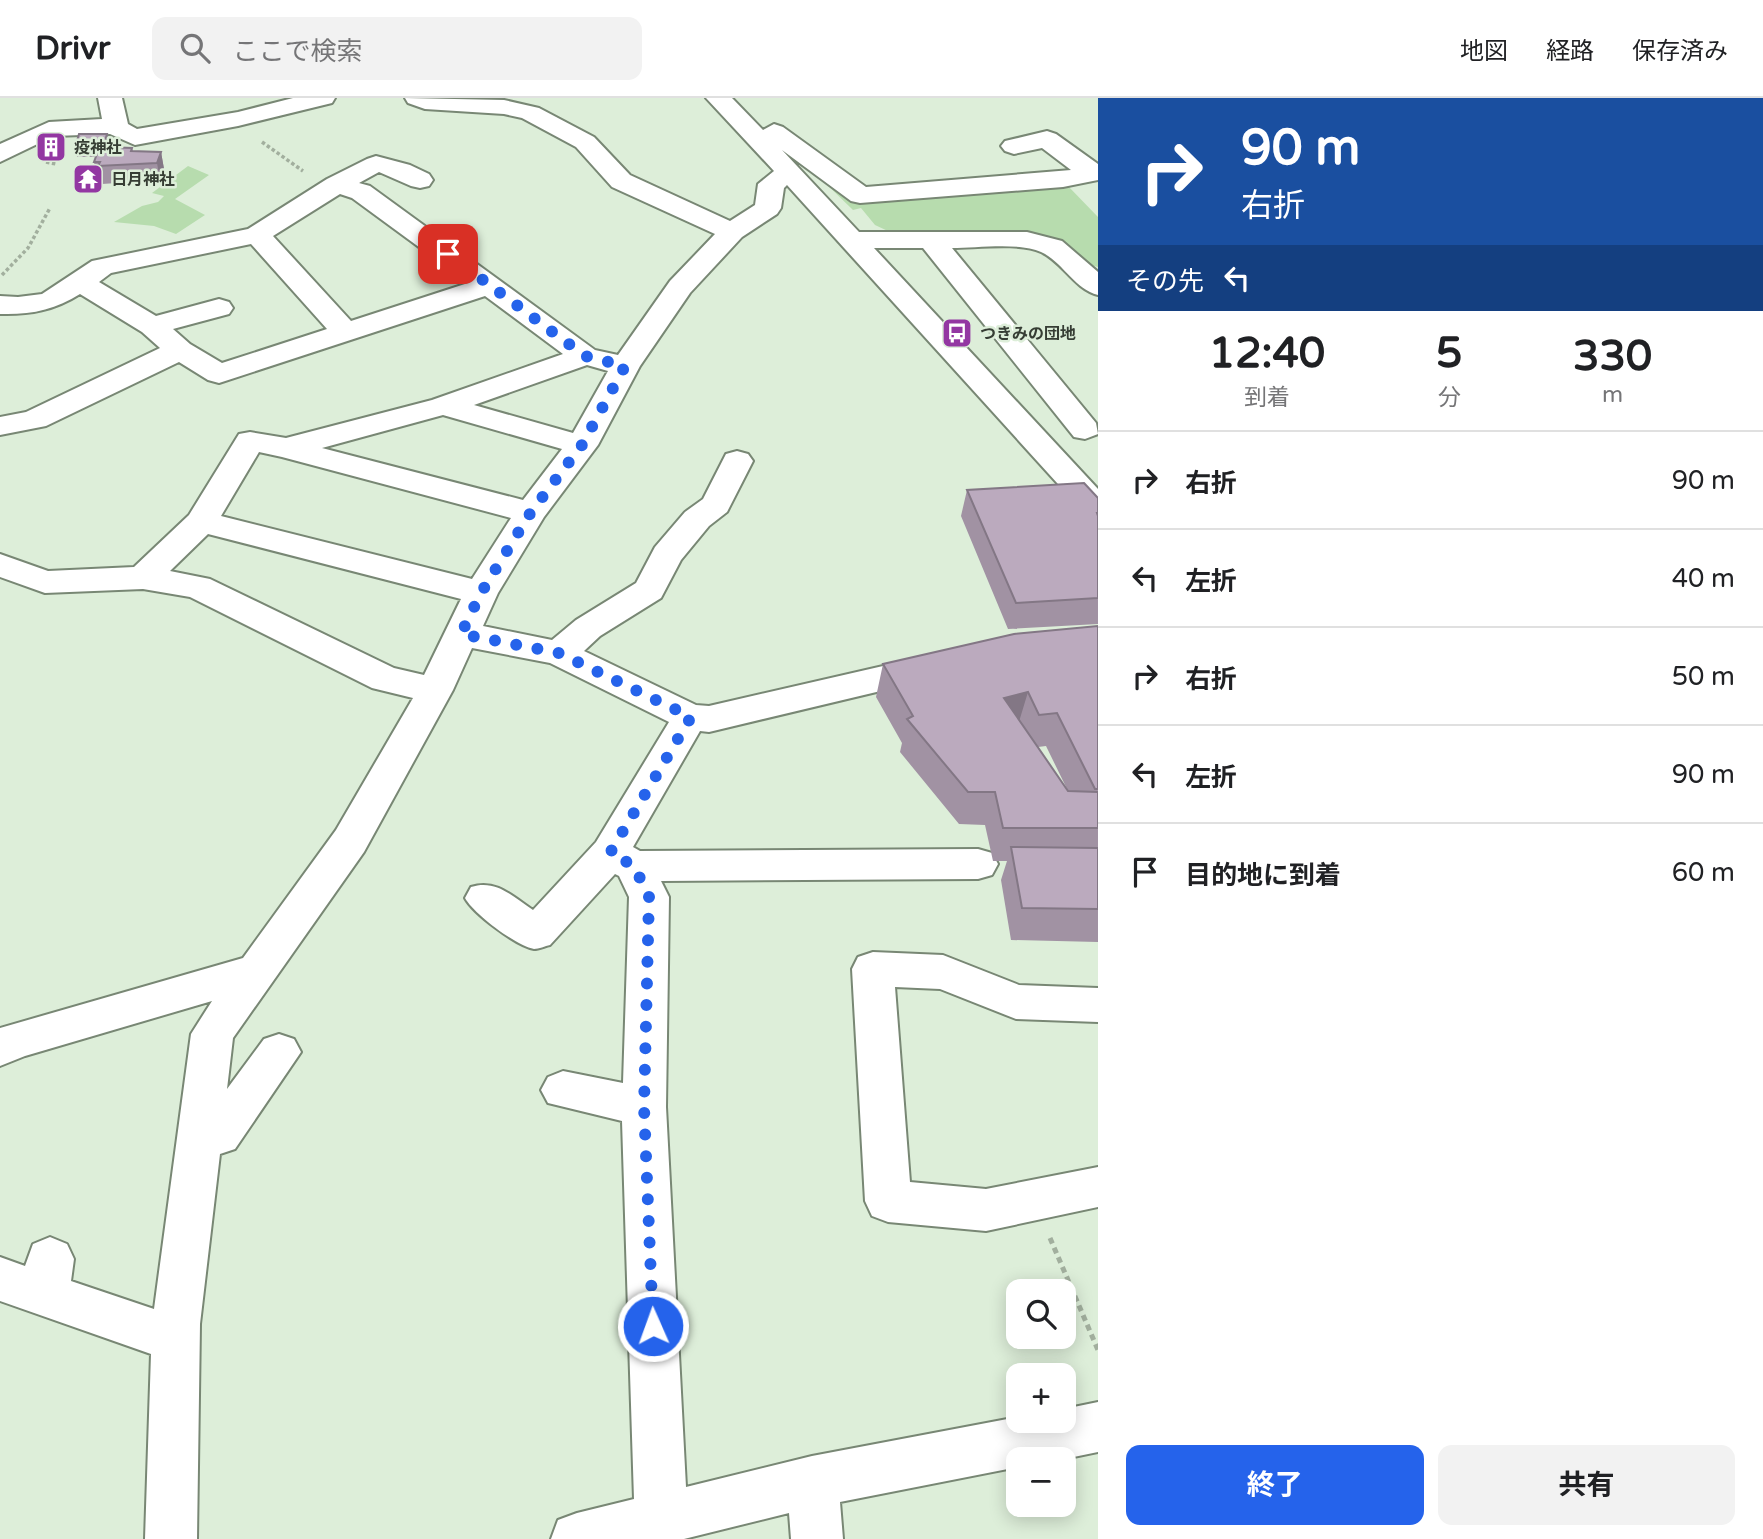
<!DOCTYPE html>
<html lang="ja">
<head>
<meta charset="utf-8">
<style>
  body { margin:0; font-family:"Varela Round","Noto Sans JP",sans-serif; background:#f2f2f2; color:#202124; height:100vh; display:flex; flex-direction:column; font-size:26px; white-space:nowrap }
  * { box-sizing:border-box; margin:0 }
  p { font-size:23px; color:#757577 }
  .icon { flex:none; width:38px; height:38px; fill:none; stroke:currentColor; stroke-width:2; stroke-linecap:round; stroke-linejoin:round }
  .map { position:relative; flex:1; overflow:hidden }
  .side { display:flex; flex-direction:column; background:#fff; width:665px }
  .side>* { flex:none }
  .banner { background:#1a4fa0; color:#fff; overflow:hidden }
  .controls { position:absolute; left:1006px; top:1181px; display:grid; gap:14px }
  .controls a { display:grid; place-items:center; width:70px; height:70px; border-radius:14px; background:#fff; box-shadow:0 4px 18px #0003; font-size:35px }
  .pin { position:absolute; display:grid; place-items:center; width:60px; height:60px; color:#fff; margin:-30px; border-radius:14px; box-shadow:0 4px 10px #0006 }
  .me { position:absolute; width:77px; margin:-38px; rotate:358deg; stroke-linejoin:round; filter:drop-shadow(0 0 5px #0008) }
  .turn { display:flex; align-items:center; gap:24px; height:147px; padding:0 28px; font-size:32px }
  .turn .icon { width:91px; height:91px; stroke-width:2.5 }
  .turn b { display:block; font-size:49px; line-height:60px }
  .then { display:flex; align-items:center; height:66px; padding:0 28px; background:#0003; gap:14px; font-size:26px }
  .eta { display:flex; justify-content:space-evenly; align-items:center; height:119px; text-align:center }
  .eta b { font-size:42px; font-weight:700; line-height:49px }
  .cta { display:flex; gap:14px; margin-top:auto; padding:14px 28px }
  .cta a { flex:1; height:80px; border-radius:14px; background:#2563eb; color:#fff; font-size:28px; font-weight:700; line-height:80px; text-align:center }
  .cta a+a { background:#f2f2f2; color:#202124 }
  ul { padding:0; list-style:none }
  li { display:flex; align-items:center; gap:21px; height:98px; padding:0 28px; border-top:2px solid #e0e0e0 }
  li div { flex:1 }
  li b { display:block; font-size:26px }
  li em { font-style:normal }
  header { display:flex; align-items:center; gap:42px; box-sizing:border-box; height:98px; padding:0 35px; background:#fff; border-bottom:2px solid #e0e0e0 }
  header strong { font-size:33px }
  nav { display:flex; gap:38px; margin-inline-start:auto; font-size:24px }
  .search { width:490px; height:63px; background:#f2f2f2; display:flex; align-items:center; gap:18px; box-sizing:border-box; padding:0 24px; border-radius:14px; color:#757577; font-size:26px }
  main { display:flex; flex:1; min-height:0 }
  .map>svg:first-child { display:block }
  .green { fill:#b7dcae }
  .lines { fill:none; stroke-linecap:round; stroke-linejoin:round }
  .minor-casing { stroke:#788774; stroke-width:4 }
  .path-far1 { stroke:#a2af9e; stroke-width:3.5; stroke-dasharray:3.5 2.5; stroke-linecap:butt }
  .path { stroke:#a2af9e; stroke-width:5; stroke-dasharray:6 4.5; stroke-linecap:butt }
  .minor { fill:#fff; fill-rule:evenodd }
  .wall { fill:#a192a3; fill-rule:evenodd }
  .shaded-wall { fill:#837785 }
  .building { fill:#bbaabe; stroke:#837785; stroke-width:2 }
  .route { stroke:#2563eb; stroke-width:12; stroke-dasharray:0 21.6 }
  .labels { text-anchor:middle; stroke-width:5; stroke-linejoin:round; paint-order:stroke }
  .far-poi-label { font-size:16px; font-weight:bold; fill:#363d34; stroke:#ddeed9; text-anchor:start }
</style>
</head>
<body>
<header>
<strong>Drivr</strong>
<div class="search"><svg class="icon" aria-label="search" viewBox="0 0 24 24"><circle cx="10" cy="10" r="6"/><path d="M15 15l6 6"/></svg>ここで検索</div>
<nav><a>地図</a><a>経路</a><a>保存済み</a></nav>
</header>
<main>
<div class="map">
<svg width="1098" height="1441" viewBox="0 0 1098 1441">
  <rect width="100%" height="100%" fill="#ddeed9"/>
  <!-- green -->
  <path class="green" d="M188,68l21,9 -34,24 30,16 -29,19 -22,-8 -40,-4 28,-16 16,-4 6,-6 -12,-3z
    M816,76l45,27 206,-16 31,32v50l-7,-2 -22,-20 -39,-12 -140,-1 -15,-7 -14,-17 -8,2z"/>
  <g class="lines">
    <!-- minor casing -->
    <g class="minor-casing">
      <path id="minor" d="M98,0h24l6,26 9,5 101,-17 55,-14h42l-3,5 -94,23 -103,19 -25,-11 -56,2 -54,26v-18l49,-22 53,-3z
        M405,0l99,2 35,8 55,29 36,38 100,46 25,-16 3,-21 16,-13 -68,-73h26l31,32 11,-6 9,3 83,60 205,-17 -29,-22 -28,6 -9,-3 -4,-5 4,-5 42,-10 9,3 42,30v16l-35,7 -203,16 -9,-2 -69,-51 77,82h168l35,9 36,31v23c-24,-6 -35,-33 -57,-43 -21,-10 -65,-4 -89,-4l144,175 2,11 -13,5 -11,-2 -151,-189h-49l224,241v30l-11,-3 -300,-331 -3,3 -3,20 -4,6 -35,23 -52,56 -50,73 -42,79 -54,72 -46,76 -15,33 69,14 24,-20 60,-37 19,-36 30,-35 18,-13 23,-45 11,-3 11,3 5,7 -26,51 -18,14 -28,34 -20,38 -61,38 -16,15 112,54 13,1 222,-51 13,3 5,9 -5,9 -13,3 -222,53 -9,-1 -67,116 7,4 338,-2 14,4 6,11 -6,11 -14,4 -317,2 8,16 -3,210 20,380 126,-31 206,-39v4h46v-12l34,-7v50l-39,8h-41v7l-178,35 3,37h-52l-2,-26 -105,26h-133l7,-19 19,-7 57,-14 -12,-378 -74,-18 -7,-13 7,-13 15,-6 60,12 6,-186 -10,-21 -4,-2 -65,71c-5,1 -11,4 -16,4 -18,-3 -61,-36 -69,-51l6,-11c25,-8 41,9 62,23l63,-68 73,-120 -119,-59 -78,-15 -19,42 -89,162 -131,186 -6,51 37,-50 15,-5 15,5 7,13 -66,97 -15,5 -20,170 -3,215h-52l6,-185 -151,-53v-44l25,9 8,-22 17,-7 17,7 7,15 -3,22 83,28 37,-275 21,-33 -187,55 -25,10v-38l243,-70 93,-128 77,-132 -41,-10 -182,-91 -47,-8 -98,4 -45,-16v-23l48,17 86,-4 55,-52 50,-81 11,-2 36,6 146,-38 131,-46 -78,-58 -266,87 -11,-3 -29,-18 -133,64 -46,9v-18l26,-5 134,-64 -18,-16 -62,-38c-25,16 -50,21 -80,20v-18l18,1 24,-3 50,-33 156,-32 79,-50 40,-20 9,-3 34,9 19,9 4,6 -4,6 -9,2 -9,-2 -32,-14 -20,11 11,3 225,164 23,5 52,-74 45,-47 -103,-47 -36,-40 -54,-29 -18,-4 -79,-5 -17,-6zM340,96l12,4 116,85 -117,38 -78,-85zM251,146l76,85 -105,34 -32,-19 -17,-15 56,-15 4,-6 -4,-6 -10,-3 -63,17 -57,-34 12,-9zM587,267l21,6 -35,62 -99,-28zM443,317l119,34 -39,51 -201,-52zM259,354l23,5 229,61 -39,61 -251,-63zM208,436l253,65 -37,76 -30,-7 -184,-89 -40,-8z
        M873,854l70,3 76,30 79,3v34l-82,-3 -76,-30 -45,-2 15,195 76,7 112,-22v40l-112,24 -98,-9 -16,-6 -7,-15 -13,-232 6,-12z"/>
    </g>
    <!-- path-far1 -->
    <path class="path-far1" d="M262,44l41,29
      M46,64l10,2
      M2,177l26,-27 22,-40"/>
    <!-- path -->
    <path class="path" d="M1050,1140l48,112"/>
    <!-- minor -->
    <use href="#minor" class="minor"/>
  </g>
  <!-- wall -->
  <path class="wall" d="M107,36l2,9 -1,4 24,1 1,3 28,1 3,17 -4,11 -58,4 -1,-4h-4l-3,-18 2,-5h-19l-2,-9z
    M46,37l12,11 -4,5 -11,-2 -2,-9z
    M967,392l131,8v126l-90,5 -47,-113z
    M1098,528v316l-87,-2 -10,-60 6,-19h-14l-8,-36 -26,-1 -59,-72 2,-9 -26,-46 7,-33zM1046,648l22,45 -30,-44z"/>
  <!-- shaded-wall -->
  <path class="shaded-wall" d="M107,36l2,9 -4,14 -2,-9z
    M56,39l2,9 -4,5 -2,-9z
    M161,54l3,17 -4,11 -3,-17z
    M1028,594l-10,33 -14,-27z"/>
  <!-- building -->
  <path class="building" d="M79,36h28l-4,14h-28z
    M46,37l10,2 -4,5 -11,-2z
    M105,49l27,1 -1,3 30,1 -4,11 -59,3 2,-4h-6l4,-11h6z
    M1084,385l14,15v15h-1l1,3v82l-82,5 -49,-113z
    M1098,528v163h-3l-38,-76 -18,2 -11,-23 -24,6 64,93 30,1v36h-95l-8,-36h-27l-61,-73 6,-3 -30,-52 131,-30z
    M1011,749l87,1v61l-76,-1z"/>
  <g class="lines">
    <!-- route -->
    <path class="route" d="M448,156l137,102 40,10 -43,79 -51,67 -50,81 -20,41 98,19 132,64 -81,136 24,13 15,31 -5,210 9,219"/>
  </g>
  <!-- icons -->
  <defs>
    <g id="building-square" transform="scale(1.575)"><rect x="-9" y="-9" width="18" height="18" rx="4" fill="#9337a2" stroke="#ddeed9"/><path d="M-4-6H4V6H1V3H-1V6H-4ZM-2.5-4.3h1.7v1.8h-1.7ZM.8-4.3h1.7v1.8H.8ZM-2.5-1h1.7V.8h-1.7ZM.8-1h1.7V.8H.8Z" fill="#fff"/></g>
    <g id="temple-square" transform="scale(1.575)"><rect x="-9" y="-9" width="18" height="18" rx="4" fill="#9337a2" stroke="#ddeed9"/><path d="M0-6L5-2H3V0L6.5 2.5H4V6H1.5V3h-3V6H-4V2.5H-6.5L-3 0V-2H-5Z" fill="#fff"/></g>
    <g id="bus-square" transform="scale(1.575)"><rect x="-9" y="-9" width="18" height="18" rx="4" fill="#9337a2" stroke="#ddeed9"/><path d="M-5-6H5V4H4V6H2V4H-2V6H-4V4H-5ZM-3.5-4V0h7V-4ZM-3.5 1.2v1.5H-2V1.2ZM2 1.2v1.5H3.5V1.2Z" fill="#fff"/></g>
  </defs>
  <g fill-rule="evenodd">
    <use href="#building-square" x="51" y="49"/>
    <use href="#temple-square" x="88" y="81"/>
    <use href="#bus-square" x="957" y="235"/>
  </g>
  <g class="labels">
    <!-- far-poi labels -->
    <g class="far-poi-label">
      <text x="74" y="55">疫神社</text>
      <text x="111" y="87">日月神社</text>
      <text x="980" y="241">つきみの団地</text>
    </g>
  </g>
</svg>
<div class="controls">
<a><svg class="icon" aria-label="search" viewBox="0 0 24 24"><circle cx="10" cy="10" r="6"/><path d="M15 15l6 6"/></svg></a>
<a>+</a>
<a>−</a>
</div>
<div class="pin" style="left:448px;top:156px;background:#d93025"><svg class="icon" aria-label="arrive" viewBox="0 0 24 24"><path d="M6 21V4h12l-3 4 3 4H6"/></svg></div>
<svg class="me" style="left:653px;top:1228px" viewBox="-20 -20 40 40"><circle r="17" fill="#2563eb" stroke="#fff" stroke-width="3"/><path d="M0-11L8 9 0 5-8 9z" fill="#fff"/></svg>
</div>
<section class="side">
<div class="banner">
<div class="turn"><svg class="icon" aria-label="right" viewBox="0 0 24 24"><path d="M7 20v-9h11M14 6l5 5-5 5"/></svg><div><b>90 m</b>右折</div></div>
<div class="then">その先<svg class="icon" aria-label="left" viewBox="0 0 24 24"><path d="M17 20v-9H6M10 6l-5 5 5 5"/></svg></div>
</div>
<div class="eta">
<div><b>12:40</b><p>到着</p></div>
<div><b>5</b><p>分</p></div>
<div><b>330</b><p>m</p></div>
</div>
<ul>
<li><svg class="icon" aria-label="right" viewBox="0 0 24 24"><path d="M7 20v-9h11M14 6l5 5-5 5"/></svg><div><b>右折</b></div><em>90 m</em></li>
<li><svg class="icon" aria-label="left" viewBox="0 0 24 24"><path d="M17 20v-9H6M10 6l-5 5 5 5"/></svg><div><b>左折</b></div><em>40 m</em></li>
<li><svg class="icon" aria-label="right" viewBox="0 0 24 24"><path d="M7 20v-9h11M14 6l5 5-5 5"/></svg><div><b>右折</b></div><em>50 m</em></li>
<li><svg class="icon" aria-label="left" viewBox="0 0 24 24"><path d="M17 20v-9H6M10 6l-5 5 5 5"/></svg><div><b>左折</b></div><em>90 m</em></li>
<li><svg class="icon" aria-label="arrive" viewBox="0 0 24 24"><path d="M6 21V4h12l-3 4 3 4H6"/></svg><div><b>目的地に到着</b></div><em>60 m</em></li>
</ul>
<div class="cta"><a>終了</a><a>共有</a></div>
</section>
</main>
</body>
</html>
